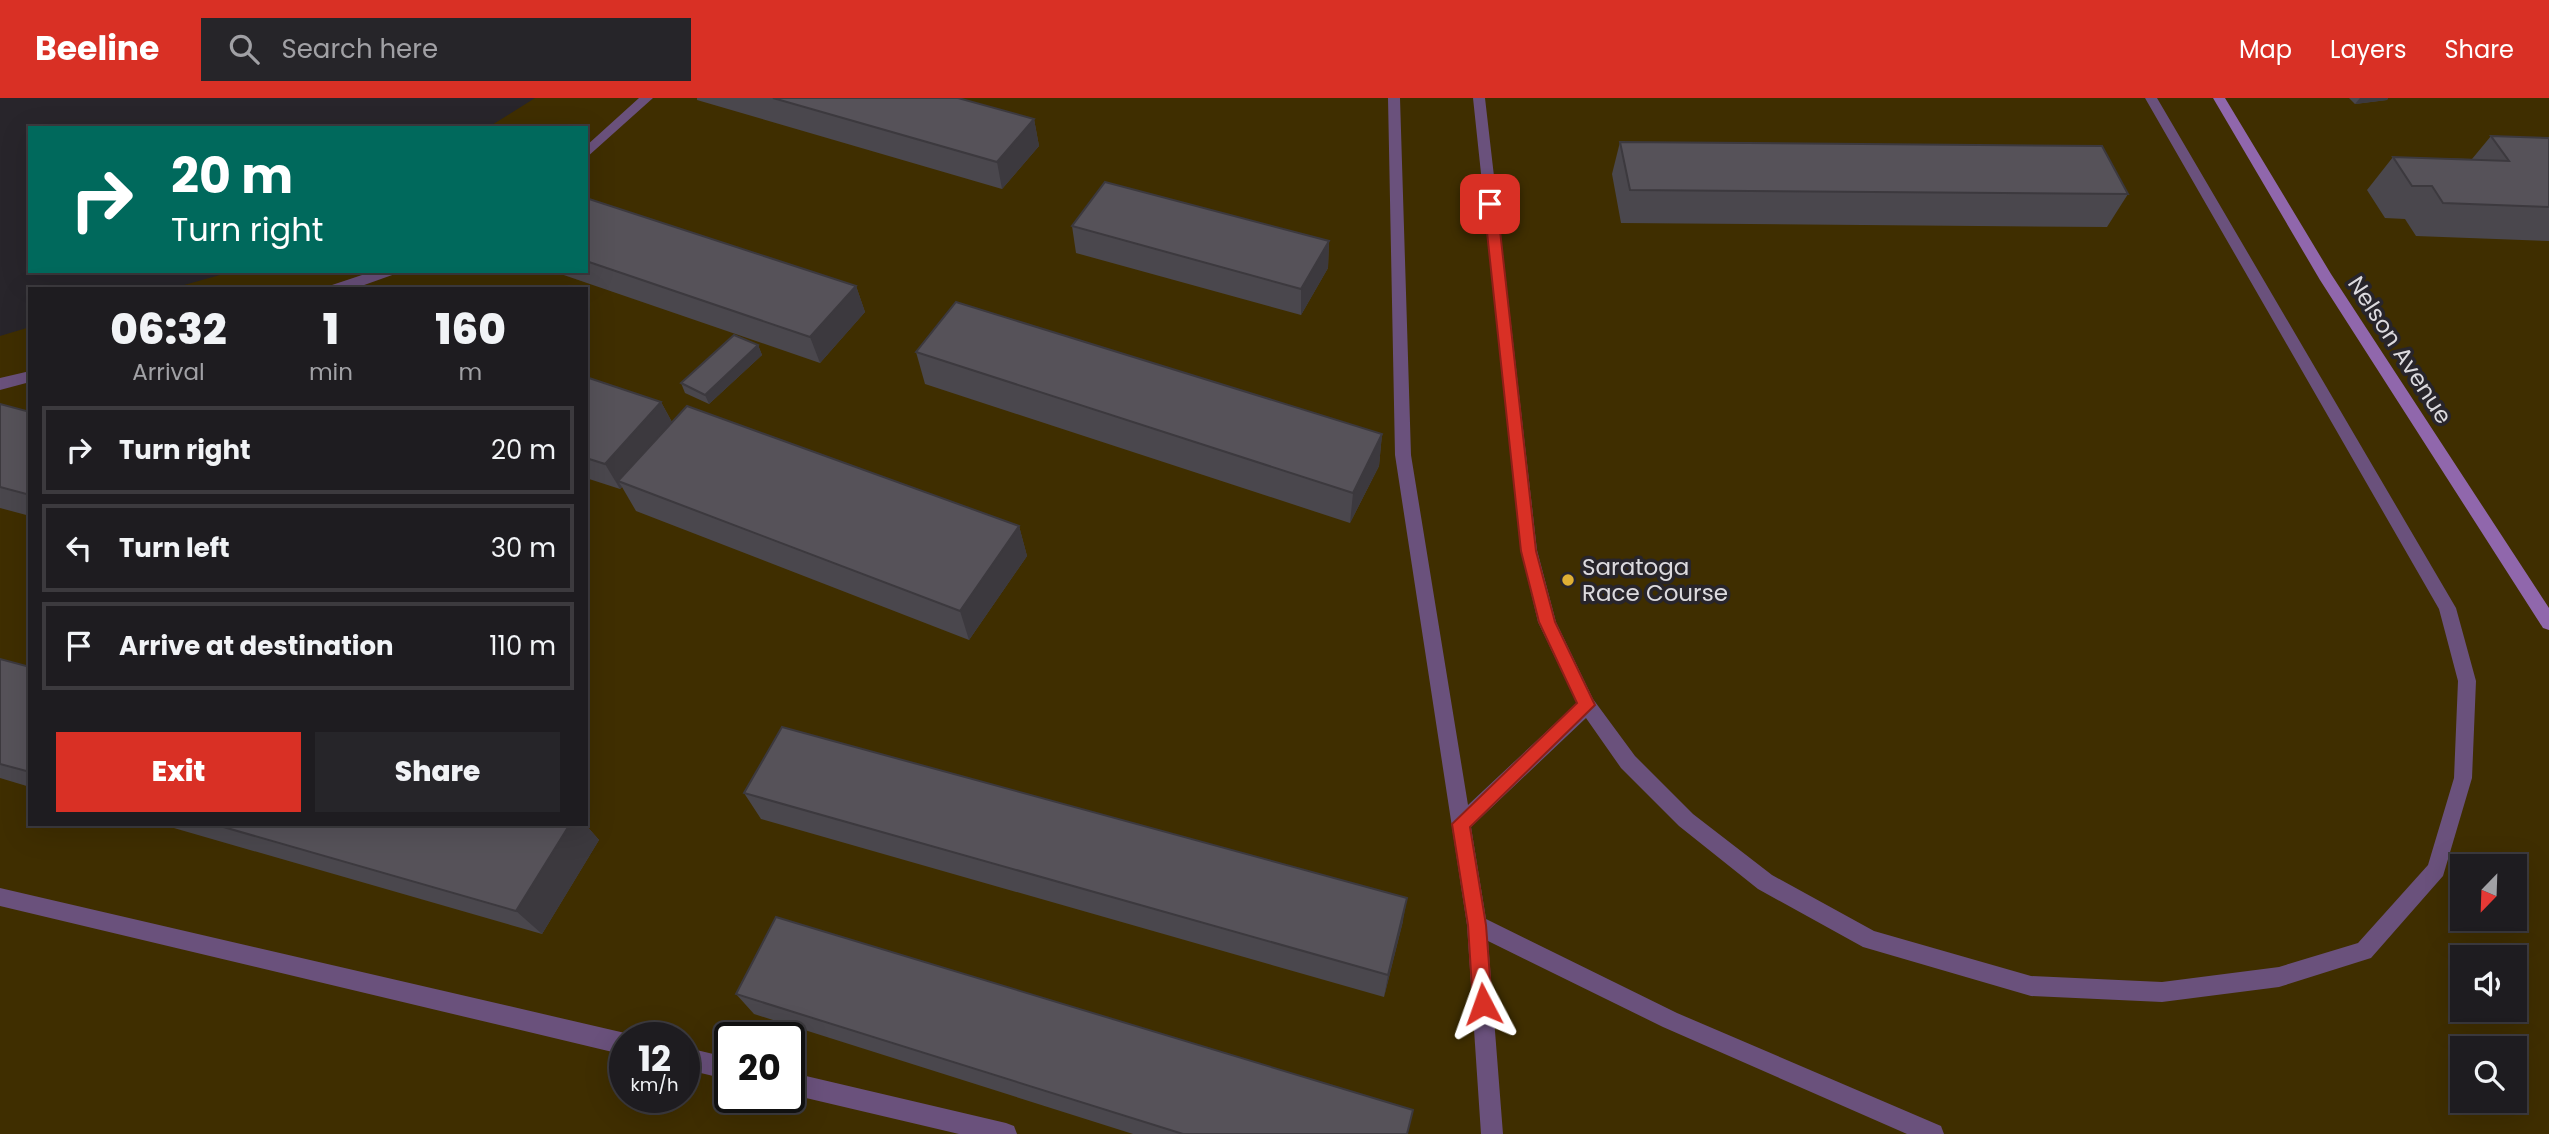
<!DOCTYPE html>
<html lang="en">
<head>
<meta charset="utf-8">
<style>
  body { margin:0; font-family:Poppins,sans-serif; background:#262529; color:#f1f3f6; height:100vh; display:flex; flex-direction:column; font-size:26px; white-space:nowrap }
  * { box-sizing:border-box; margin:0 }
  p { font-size:23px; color:#a1a1a5 }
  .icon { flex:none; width:38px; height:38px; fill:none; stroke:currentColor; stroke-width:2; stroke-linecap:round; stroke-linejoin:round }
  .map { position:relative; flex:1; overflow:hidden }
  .sheet { position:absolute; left:28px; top:189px; width:560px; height:539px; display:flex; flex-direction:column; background:#1e1c20; border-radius:0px; box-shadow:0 7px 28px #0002,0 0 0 2px #3c3a3e }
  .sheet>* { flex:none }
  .hud { position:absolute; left:28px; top:28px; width:560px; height:147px; border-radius:0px; box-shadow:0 7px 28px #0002,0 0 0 2px #3c3a3e; background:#00695c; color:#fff; overflow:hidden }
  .needle { width:46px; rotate:203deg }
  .tools { position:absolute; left:2450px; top:756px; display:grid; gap:14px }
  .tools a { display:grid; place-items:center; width:77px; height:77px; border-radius:0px; background:#1e1c20; box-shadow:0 7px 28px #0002,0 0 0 2px #3c3a3e; font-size:35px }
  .speed { position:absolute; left:609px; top:924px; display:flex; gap:14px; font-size:35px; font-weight:700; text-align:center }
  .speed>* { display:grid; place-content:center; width:91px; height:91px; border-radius:50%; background:#1e1c20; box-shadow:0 7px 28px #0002,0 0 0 2px #3c3a3e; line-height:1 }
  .speed small { font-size:18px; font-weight:400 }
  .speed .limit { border:4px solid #111; border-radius:10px; background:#fff; color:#111 }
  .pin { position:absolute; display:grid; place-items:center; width:60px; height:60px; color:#fff; margin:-30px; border-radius:14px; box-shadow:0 4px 10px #0006 }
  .me { position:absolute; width:77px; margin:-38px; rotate:356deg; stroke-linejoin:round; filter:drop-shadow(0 0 5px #0008) }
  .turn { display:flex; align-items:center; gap:24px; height:147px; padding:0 28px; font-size:32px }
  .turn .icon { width:91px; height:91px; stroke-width:2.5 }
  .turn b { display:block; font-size:49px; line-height:60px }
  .eta { display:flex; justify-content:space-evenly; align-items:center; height:119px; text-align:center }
  .eta b { font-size:42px; font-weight:800; line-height:49px }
  .cta { display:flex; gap:14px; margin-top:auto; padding:14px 28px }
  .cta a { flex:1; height:80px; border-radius:0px; background:#d93025; color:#fff; font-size:28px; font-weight:800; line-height:80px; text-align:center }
  .cta a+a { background:#262529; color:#f1f3f6 }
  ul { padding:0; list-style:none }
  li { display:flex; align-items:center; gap:21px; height:88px; margin:0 14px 10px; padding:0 14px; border:4px solid #3c3a3e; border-radius:0px }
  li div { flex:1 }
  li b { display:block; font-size:26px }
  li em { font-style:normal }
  header { display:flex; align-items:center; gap:42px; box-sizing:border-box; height:98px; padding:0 35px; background:#d93025; color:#fff }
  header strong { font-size:33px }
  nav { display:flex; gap:38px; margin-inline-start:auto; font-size:24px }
  .search { width:490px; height:63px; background:#262529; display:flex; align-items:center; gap:18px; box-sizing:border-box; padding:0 24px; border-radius:0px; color:#a1a1a5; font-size:26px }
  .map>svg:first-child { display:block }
  .green { fill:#3f2e00; fill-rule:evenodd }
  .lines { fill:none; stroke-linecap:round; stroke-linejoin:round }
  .lane { fill:#6a517c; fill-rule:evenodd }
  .secondary { fill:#9067ac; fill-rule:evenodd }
  .wall { fill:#4a474d }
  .shaded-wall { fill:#3c393e }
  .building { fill:#565259; stroke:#3c393e; stroke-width:2 }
  .route { fill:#d93025; stroke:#8d1f18; stroke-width:2 }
  .poi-dot { fill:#e0b034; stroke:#28252b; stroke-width:2.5 }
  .labels { text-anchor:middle; stroke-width:7; stroke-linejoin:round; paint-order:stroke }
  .street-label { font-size:23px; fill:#dcdade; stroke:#28252b }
  .poi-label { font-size:23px; fill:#dcdade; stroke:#28252b; text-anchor:start }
</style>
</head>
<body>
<header>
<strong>Beeline</strong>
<div class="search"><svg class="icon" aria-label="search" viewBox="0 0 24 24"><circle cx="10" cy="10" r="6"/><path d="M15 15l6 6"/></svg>Search here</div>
<nav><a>Map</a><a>Layers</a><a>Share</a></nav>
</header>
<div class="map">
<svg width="2549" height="1036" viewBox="0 0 2549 1036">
  <rect width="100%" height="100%" fill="#28252b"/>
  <!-- green -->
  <path class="green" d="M535,0h2014v1036h-2549v-798l30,-9v497h556v-535h-416l64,-18h352v-143h-99zM2462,768h53v53h-53zM2462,859h53v53h-53zM625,940h59v59h-59zM730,940h59v59h-59zM2462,950h53v53h-53z"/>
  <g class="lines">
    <!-- lane -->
    <path class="lane" d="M639,0h14l-67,60v-12z
      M1388,0h12l11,357 57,350 109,-102 -39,-81 -17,-72 -48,-452h12l52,452 19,72 37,77 42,57 58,58 79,61 102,56 157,45 131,6 117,-15 79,-24 70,-78 26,-87 4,-97 -19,-72 -294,-511h12l299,510 20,73 -4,97 -29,98 -72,82 -92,29 -117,15 -131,-6 -168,-49 -105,-58 -79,-63 -58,-58 -35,-50 -115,109 15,92 191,94 264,113 3,8h-37l-244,-107 -175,-86 15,193h-22l-14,-209 -72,-470z
      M374,173h23l-2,3 -42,15h-23l2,-4z
      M30,273v11l-30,8v-12z
      M0,790l625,145 8,5h-8v17l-625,-149z
      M684,949l46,11v22l-46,-11z
      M789,974l217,51 8,3 3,8h-58l-170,-40z"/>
    <!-- secondary -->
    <path class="secondary" d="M2213,0h12l106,176 218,334v22l-6,-2 -223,-348z"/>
  </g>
  <!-- wall -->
  <path class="wall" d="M697,0h261l76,21 5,27 -37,43 -305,-89z
    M2349,0h39l-1,2 -32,4z
    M2491,38l58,2v103l-133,-5 -11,-17 -20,-1 -18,-28 26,-33 79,2z
    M1620,44l508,52 -21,33 -486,-4 -9,-49z
    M586,100l270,88 9,26 -45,51 -268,-92h34z
    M1072,128l257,15 -1,27 -27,47 -225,-62z
    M758,247l4,10 -53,49 -24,-11 -4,-10z
    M916,254l466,82 -3,32 -29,57 -425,-139z
    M586,279l75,25 11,20 347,104 8,30 -58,84 -333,-129 -14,-24 -2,2 -34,-11z
    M0,306l30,8v104l-30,-8z
    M0,561l30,8v120l-30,-9z
    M744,695l659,128 -19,76 -623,-178z
    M160,726h425l14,16 -57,94z
    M736,896l671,140h-274l-379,-120z"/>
  <!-- shaded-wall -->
  <path class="shaded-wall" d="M2360,0h28l-1,2 -32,4z
    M1034,21l5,27 -37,43 -5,-27z
    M1329,143l-1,27 -27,47v-26z
    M856,188l9,26 -45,51 -10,-26z
    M758,247l4,10 -53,49 -4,-9z
    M661,304l14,26 -57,53 4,6 -2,2 -15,-25z
    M1382,336l-3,32 -29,57 3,-30z
    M1019,428l8,30 -58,84 -9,-29z
    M570,726h15l14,16 -57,94 -26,-23z
    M1407,800l-4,23 -19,76 4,-22z"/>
  <!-- building -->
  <path class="building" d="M773,0h185l76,21 -37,43z
    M2491,38l58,2v69l-106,-4 -11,-17h-20l-19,-29 116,4z
    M1620,44l482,4 26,48 -498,-4z
    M1105,84l224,59 -28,48 -229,-63z
    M586,100l270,88 -46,51 -224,-76z
    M956,204l426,132 -29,59 -437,-141z
    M734,237l24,10 -53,50 -24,-12z
    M586,279l75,25 -56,62 -19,-6z
    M0,306l30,8v83l-30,-8z
    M687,308l332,120 -59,85 -342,-130z
    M0,561l30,8v105l-30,-8z
    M782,629l625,171 -19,77 -644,-182z
    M213,726h357l-54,87z
    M776,819l637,193 -6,24h-224l-447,-140z"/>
  <!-- route -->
  <path class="route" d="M1490,102l7,4 39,347 19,71 40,83 -125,122 16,98 6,79 -3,6 -6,3 -7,-3 -3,-6 -5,-79 -16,-101 125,-121 -38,-81 -18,-71 -37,-347z"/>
  <!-- markers -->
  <circle class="poi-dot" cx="1568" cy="482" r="7"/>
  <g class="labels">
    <!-- street labels -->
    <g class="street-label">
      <text transform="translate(2400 252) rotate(57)" y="8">Nelson Avenue</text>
    </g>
    <!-- poi labels -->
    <g class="poi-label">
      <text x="1582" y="477">Saratoga<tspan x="1582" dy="26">Race Course</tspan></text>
    </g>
  </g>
</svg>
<div class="tools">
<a><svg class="needle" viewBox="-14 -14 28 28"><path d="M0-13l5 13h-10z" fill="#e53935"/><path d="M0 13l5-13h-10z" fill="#a1a1a5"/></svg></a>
<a><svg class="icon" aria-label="sound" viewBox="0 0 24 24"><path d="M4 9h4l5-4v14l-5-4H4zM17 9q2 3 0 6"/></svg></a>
<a><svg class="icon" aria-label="search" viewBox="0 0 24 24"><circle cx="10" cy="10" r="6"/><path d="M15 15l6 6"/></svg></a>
</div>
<div class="speed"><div>12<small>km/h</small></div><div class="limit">20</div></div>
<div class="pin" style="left:1490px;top:106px;background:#d93025"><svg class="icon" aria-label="arrive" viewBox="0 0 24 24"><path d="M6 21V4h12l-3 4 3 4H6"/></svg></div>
<svg class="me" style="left:1483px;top:906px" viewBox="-20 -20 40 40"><path d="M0-17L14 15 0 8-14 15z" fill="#d93025" stroke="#fff" stroke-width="4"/></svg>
<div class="hud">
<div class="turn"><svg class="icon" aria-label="right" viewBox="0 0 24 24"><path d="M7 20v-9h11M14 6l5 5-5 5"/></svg><div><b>20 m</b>Turn right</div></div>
</div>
<section class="sheet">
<div class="eta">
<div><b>06:32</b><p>Arrival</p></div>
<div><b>1</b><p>min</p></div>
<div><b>160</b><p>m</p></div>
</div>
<ul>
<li><svg class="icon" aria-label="right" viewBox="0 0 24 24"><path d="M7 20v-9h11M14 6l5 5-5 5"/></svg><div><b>Turn right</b></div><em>20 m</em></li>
<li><svg class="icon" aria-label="left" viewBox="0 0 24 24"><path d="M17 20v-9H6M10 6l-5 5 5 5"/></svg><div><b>Turn left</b></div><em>30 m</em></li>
<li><svg class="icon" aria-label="arrive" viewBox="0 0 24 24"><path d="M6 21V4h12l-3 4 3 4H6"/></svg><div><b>Arrive at destination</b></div><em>110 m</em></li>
</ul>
<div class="cta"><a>Exit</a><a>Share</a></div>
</section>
</div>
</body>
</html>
